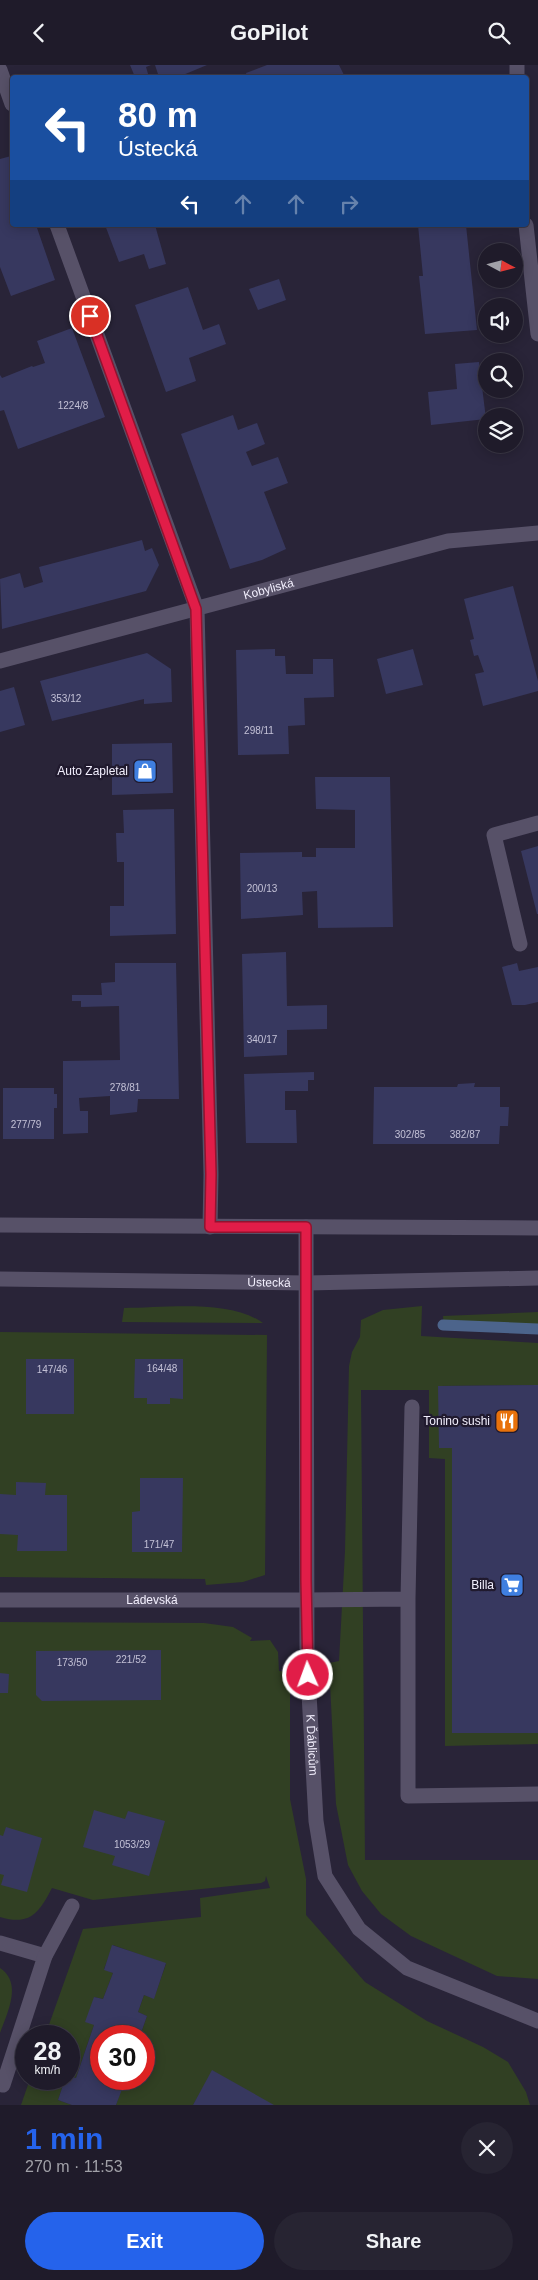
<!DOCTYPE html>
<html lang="en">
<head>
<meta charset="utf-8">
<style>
  body { margin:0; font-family:Arial,sans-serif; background:#272432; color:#f1f3f6; height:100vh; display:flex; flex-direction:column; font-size:19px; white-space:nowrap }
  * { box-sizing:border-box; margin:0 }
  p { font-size:16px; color:#a1a1a8 }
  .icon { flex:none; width:28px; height:28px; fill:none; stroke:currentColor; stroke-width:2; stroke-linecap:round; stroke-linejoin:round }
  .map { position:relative; height:2040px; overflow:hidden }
  .sheet { display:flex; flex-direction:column; background:#1f1b2a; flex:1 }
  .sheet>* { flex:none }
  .top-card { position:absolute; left:10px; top:10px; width:519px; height:152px; border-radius:5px; box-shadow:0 2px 12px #0003,0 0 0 1px #3c3947; background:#1a4fa0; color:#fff; overflow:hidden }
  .needle { width:32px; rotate:97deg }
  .controls { position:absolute; left:478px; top:178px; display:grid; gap:10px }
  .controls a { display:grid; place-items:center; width:45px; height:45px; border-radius:50%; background:#1f1b2a; box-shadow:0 2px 12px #0003,0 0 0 1px #3c3947; font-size:25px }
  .speed { position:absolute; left:15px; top:1960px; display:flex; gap:10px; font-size:25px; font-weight:700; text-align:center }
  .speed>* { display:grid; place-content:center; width:65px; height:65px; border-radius:50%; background:#1f1b2a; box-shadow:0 2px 12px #0003,0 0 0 1px #3c3947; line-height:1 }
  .speed small { font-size:12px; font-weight:400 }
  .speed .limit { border:8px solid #d22; background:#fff; color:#111 }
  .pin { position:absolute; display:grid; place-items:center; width:42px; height:42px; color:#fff; margin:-21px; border:2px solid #fff; border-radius:50%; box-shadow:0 1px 5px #0007 }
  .me { position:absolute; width:55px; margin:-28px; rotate:358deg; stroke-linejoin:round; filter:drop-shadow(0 0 4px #0008) }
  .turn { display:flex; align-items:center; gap:18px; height:105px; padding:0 25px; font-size:22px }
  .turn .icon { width:65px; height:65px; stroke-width:2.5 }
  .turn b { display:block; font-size:35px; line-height:42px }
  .lanes { display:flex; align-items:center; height:48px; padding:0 25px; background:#0003; justify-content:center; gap:25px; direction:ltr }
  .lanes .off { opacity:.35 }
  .round { display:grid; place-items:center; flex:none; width:52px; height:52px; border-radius:26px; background:#272432 }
  .head { display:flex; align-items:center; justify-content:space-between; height:85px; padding:0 25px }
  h1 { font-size:30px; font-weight:700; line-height:38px; color:#2563eb }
  .action { display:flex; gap:10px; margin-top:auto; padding:10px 25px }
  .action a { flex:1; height:58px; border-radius:30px; background:#2563eb; color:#fff; font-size:20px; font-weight:700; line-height:58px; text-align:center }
  .action a+a { background:#272432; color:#f1f3f6 }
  header { display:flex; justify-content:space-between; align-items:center; height:65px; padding:0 25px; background:#1f1b2a; font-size:22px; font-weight:700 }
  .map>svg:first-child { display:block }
  .green { fill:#314023 }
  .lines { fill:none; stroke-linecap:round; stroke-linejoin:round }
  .stream { stroke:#4c648b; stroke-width:11 }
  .building { fill:#37385f }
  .service { stroke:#575168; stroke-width:15 }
  .minor { stroke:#575168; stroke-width:15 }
  .tertiary { stroke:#575168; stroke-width:15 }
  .secondary { stroke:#575168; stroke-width:15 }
  .route-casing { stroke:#92132f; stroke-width:12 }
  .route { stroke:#e11d48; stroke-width:9 }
  .labels { text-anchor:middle; stroke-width:4.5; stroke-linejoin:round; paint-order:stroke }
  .number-label { font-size:10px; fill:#c3c1d6 }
  .street-label { font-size:12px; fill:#f2effd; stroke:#201a2e }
  .poi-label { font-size:12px; fill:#f2effd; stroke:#201a2e; text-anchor:end }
</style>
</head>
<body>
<header><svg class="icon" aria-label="back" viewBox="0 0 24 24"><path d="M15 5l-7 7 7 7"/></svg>GoPilot<svg class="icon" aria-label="search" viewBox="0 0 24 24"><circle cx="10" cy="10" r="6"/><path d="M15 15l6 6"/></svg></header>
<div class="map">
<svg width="538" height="2040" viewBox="0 0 538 2040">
  <rect width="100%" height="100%" fill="#292438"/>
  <!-- green -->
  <path class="green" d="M422,1241l-1,30 117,7v42l-99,1v62h13v285h86v11l-93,2v-287l-16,-1v-68h-68l4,470h173v119l-41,-3 -86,-40 -30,-22 -19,-23 -14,-26 -12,-61 -7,-141 10,-2 6,-110 4,-185 3,-14 8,-15 1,-17 22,-10z
    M124,1243c40,0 106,-9 139,15l-141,-1z
    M538,1247v19l-94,-4 -1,-11z
    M0,1267l267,3 -2,240 -22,7 -37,3 -1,-6 -205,-2z
    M0,1557l204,1 29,4 19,11 -2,3 20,-1 8,12 1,19 11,1v127l16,80v36l59,67 62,39 56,26 25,15 18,30 4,13h-258l-59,-34 -20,34h-77l7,-21 -9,-3 1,-2h29v-43h-4l7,-20 -9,-4 6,-17 10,3 12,-34 -53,-19 -9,24 9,4 -10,26 -9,-2v28l-18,53 -7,-2v-40h-24l38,-107 118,-12 -1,-19 70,-10 -4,-12 -1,5 -4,2 -168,17 -41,-12c-13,25 -22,38 -52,29z
    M0,1903c23,15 7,45 0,65z
    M30,2014h35l-7,21 14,5h-51z"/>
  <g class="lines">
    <!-- stream -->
    <path class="stream" d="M443,1260l95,4"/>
  </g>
  <!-- building -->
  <path class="building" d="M130,0h21l-5,2 3,10h-14z
    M155,0h52l-24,10 1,2h-25z
    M267,0h72l6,12h-88v-2l-10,2 -1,-4z
    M11,91l1,4v65h24l19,55 -44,16 -11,-29v-108z
    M105,160h50l11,39 -17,5 -5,-15 -25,8z
    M418,160h48l11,105 -52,4 -6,-58h4z
    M279,214l7,21 -28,10 -9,-21z
    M188,222l15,43 16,-6 7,20 -37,14 7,23 -30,11 -31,-87z
    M72,263l33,89 -87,32 -14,-39 -4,1v-36l2,3 30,-12 1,1 12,-4 -8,-22z
    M479,297l7,57 -55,6 -3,-33 29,-3 -2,-25z
    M233,350l5,15 19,-7 8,21 -19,8 6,14 26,-9 10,26 -24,9 22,57 -24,11 -32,9 -49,-135z
    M142,475l3,11 7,-3 7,17 -13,26 -144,38 -2,-50 20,-6 4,15 19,-6 -4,-15z
    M513,521l25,95v10l-55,15 -8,-32 9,-2 -6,-17 -4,1 -4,-16 4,-1 -10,-40z
    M275,584v7h10l1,18h27v-15h20l1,38 -30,1 1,27 -17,1 1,28 -51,1 -2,-105z
    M413,584l10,36 -37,9 -9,-35z
    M147,588l24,16 1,33 -28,2v-5l-92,22 -12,-40z
    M14,622l11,38 -25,7v-41z
    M172,678l1,50 -61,2v-51z
    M315,712h75l3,150 -75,1 -1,-37 -15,1 1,23 -62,4 -1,-66 62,-1v5h14v-9h39v-38l-39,-1z
    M174,744l2,125 -66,2v-30h14v-44h-7l-1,-29h8l-1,-23z
    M538,781v68h-1l-16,-63z
    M286,887l1,54 40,-1v24l-40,1v25l-43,2 -2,-103z
    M115,898h61l3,136h-41l-1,13 -27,3v-19l-31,2 1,13h8v22l-25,1v-73l57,-1 -1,-54 -38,1v-6h-9v-6h30l-1,-12 14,-1z
    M517,898l2,8 19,-4v35l-13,3h-13l-10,-38z
    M314,1007v8h-6v11h-23v19h11l1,33h-51l-2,-69z
    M475,1018l-1,4h26v20h9l-1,19h-8l-1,18h-126l1,-57h83l1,-3z
    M3,1023h51v6h3v14h-3v31h-51z
    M26,1294h48v55h-48z
    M135,1294h48v40l-13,-1v6h-23v-6h-13z
    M538,1320v348h-86v-285h-13l-1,-62z
    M140,1413h43l-1,74h-50v-40l8,-1z
    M16,1417l30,1 -1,12h22v56h-50l1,-16 -18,-1v-40l16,1z
    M161,1585v50l-119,1 -6,-6v-44z
    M0,1608l9,1 -1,19h-8z
    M94,1745l31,9 3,-8 37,10 -16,55 -37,-11 3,-9 -32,-9z
    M6,1762l36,11 -15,54 -26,-7 3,-10 -4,-1v-39l3,1z
    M112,1880l54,18 -12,36 -10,-4 -6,17 9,4 -7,20h-39v43h14l-1,2 10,3 -8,21h-44l-14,-5 7,-21h4v-3l7,2 18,-53 -9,-3 9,-25 9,2 10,-26 -9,-3z
    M212,2005l62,35h-81z"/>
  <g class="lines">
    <!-- service -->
    <path class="service" d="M520,879l-26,-109 44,-12
      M408,1534v197l130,-2
      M306,1535l102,-1 4,-192"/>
    <!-- minor -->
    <g class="minor">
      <path d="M0,5l12,34"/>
      <path d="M57,160l140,384 14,565 -1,53"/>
      <path id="s1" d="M0,596l448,-120 90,-8"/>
      <path id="s2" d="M306,1162l1,430 9,164 9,55 34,53 48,39 131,53"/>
      <path id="s3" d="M0,1535h306"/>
      <path d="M0,1878l45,13"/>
      <path d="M3,2020l42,-129 27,-50"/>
    </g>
    <!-- tertiary -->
    <path class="tertiary" d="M517,12v-12
      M526,160l12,109"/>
    <!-- secondary -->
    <g class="secondary">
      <path d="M0,1160l538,3"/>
      <path id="s4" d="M0,1214l307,4 231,-5"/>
    </g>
  </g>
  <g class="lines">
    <!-- route casing -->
    <g class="route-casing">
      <path id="route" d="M90,251l106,293 15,565 -1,53h96v353l2,95"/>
    </g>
    <!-- route -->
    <use href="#route" class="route"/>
  </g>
  <!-- icons -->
  <defs>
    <g id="shop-square" transform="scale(1.25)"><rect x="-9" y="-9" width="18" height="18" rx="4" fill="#3f7fe0" stroke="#201a2e"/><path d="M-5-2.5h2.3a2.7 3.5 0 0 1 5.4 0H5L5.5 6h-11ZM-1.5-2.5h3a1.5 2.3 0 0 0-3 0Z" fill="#fff"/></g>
    <g id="restaurant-square" transform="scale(1.25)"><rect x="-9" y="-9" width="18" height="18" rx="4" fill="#e8710a" stroke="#201a2e"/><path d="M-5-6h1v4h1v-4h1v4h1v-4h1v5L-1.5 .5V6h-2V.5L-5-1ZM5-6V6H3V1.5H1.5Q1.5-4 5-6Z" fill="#fff"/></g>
    <g id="supermarket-square" transform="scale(1.25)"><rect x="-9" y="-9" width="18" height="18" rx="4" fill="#3f7fe0" stroke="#201a2e"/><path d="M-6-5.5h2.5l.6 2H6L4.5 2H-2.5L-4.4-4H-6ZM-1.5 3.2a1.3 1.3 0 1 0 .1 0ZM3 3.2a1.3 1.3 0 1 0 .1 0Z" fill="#fff"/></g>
  </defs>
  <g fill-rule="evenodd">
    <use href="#shop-square" x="145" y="706"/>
    <use href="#restaurant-square" x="507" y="1356"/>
    <use href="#supermarket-square" x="512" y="1520"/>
  </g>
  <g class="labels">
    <!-- number labels -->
    <g class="number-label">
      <text x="73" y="344">1224/8</text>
      <text x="66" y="637">353/12</text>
      <text x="259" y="669">298/11</text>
      <text x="262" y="827">200/13</text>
      <text x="262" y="978">340/17</text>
      <text x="125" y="1026">278/81</text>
      <text x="26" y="1063">277/79</text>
      <text x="410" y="1073">302/85</text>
      <text x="465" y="1073">382/87</text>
      <text x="162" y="1307">164/48</text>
      <text x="52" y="1308">147/46</text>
      <text x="159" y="1483">171/47</text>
      <text x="131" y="1598">221/52</text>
      <text x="72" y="1601">173/50</text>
      <text x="132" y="1783">1053/29</text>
    </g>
    <!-- street labels -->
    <g class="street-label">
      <text dy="4" stroke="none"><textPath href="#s1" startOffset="278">Kobyliská</textPath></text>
      <text dy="4" stroke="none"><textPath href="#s4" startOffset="269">Ústecká</textPath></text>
      <text dy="4" stroke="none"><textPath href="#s3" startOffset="152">Ládevská</textPath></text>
      <text dy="4" stroke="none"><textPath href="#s2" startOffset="518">K Ďáblicům</textPath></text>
    </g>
    <!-- poi labels -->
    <g class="poi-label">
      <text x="128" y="710">Auto Zapletal</text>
      <text x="490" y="1360">Tonino sushi</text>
      <text x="494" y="1524">Billa</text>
    </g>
  </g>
</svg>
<div class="controls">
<a><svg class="needle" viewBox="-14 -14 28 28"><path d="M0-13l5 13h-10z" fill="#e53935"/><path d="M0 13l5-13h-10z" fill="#a1a1a8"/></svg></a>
<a><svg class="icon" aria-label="sound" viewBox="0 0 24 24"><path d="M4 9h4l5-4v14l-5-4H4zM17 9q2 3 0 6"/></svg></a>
<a><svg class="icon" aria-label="search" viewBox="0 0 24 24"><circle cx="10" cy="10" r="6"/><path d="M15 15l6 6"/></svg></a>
<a><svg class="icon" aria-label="layers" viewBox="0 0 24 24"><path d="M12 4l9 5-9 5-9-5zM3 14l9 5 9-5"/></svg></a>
</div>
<div class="speed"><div>28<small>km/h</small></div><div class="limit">30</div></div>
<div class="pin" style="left:90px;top:251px;background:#d93025"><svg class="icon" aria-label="arrive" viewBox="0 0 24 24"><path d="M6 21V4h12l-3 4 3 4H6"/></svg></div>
<svg class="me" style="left:308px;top:1610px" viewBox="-20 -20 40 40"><circle r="17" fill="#e11d48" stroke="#fff" stroke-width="3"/><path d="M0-11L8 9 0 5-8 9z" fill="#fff"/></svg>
<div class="top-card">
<div class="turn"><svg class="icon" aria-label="left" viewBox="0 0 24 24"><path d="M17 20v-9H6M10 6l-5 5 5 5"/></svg><div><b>80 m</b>Ústecká</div></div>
<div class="lanes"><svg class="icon" aria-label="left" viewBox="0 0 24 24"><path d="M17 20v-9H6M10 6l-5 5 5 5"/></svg><svg class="icon off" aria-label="ahead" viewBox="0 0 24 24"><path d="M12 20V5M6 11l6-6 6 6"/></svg><svg class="icon off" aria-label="ahead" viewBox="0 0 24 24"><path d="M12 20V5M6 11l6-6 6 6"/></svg><svg class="icon off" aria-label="right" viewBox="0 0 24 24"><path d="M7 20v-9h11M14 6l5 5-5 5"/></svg></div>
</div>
</div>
<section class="sheet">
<div class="head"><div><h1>1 min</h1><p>270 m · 11:53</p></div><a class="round"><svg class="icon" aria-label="close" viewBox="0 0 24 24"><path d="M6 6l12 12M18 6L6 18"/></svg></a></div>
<div class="action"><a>Exit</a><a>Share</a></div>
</section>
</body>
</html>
